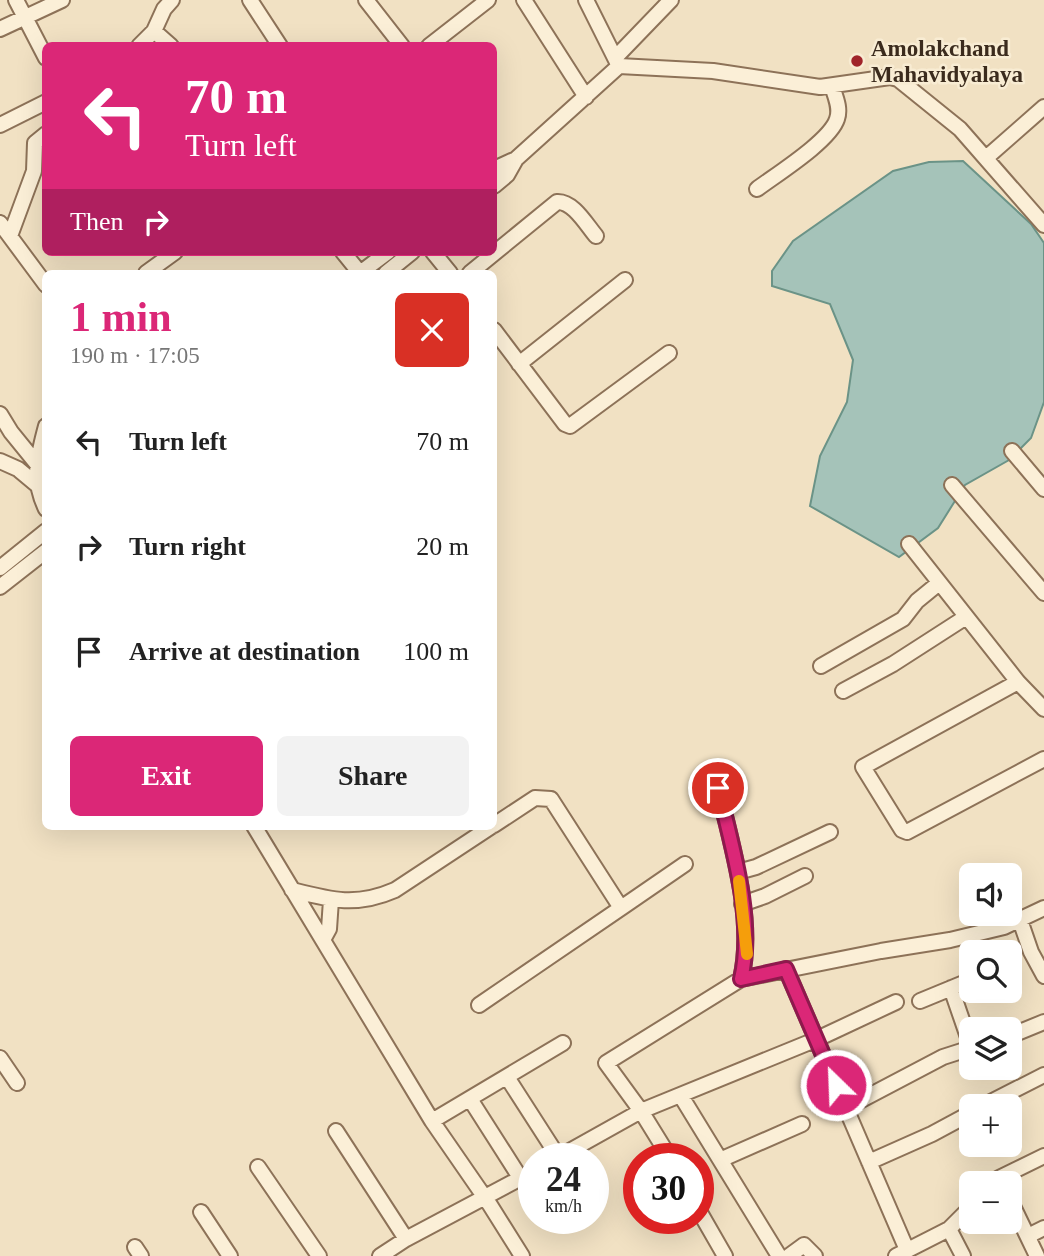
<!DOCTYPE html>
<html lang="en">
<head>
<meta charset="utf-8">
<style>
  body { margin:0; font-family:Georgia,serif; background:#f2f2f2; color:#222; height:100vh; display:flex; flex-direction:column; font-size:26px; white-space:nowrap }
  * { box-sizing:border-box; margin:0 }
  p { font-size:23px; color:#767676 }
  .icon { flex:none; width:38px; height:38px; fill:none; stroke:currentColor; stroke-width:2; stroke-linecap:round; stroke-linejoin:round }
  .map { position:relative; flex:1; overflow:hidden }
  .drawer { position:absolute; left:42px; top:270px; width:455px; height:560px; display:flex; flex-direction:column; background:#fff; border-radius:10px; box-shadow:0 7px 28px #0002 }
  .drawer>* { flex:none }
  .hud { position:absolute; left:42px; top:42px; width:455px; height:214px; border-radius:10px; box-shadow:0 7px 28px #0002; background:#db2777; color:#fff; overflow:hidden }
  .buttons { position:absolute; left:959px; top:863px; display:grid; gap:14px }
  .buttons a { display:grid; place-items:center; width:63px; height:63px; border-radius:10px; background:#fff; box-shadow:0 7px 28px #0002; font-size:35px }
  .speed { position:absolute; left:518px; top:1143px; display:flex; gap:14px; font-size:35px; font-weight:700; text-align:center }
  .speed>* { display:grid; place-content:center; width:91px; height:91px; border-radius:50%; background:#fff; box-shadow:0 7px 28px #0002; line-height:1 }
  .speed small { font-size:18px; font-weight:400 }
  .speed .limit { border:10px solid #d22; background:#fff; color:#111 }
  .pin { position:absolute; display:grid; place-items:center; width:60px; height:60px; color:#fff; margin:-30px; border:4px solid #fff; border-radius:50%; box-shadow:0 2px 7px #0007 }
  .me { position:absolute; width:77px; margin:-38px; rotate:336deg; stroke-linejoin:round; filter:drop-shadow(0 0 5px #0008) }
  .turn { display:flex; align-items:center; gap:24px; height:147px; padding:0 28px; font-size:32px }
  .turn .icon { width:91px; height:91px; stroke-width:2.5 }
  .turn b { display:block; font-size:49px; line-height:60px }
  .then { display:flex; align-items:center; height:66px; padding:0 28px; background:#0003; gap:14px; font-size:26px }
  .round { display:grid; place-items:center; flex:none; width:74px; height:74px; border-radius:10px; background:#f2f2f2 }
  .headline { display:flex; align-items:center; justify-content:space-between; height:119px; padding:0 28px }
  h1 { font-size:42px; font-weight:700; line-height:52px; color:#db2777 }
  .action { display:flex; gap:14px; margin-top:auto; padding:14px 28px }
  .action a { flex:1; height:80px; border-radius:10px; background:#db2777; color:#fff; font-size:28px; font-weight:700; line-height:80px; text-align:center }
  .action a+a { background:#f2f2f2; color:#222 }
  ul { padding:0; list-style:none }
  li { display:flex; align-items:center; gap:21px; height:105px; padding:0 28px }
  li div { flex:1 }
  li b { display:block; font-size:26px }
  li em { font-style:normal }
  .map>svg:first-child { display:block }
  .water { fill:#a5c3b9; stroke:#6b9387; stroke-width:2 }
  .lines { fill:none; stroke-linecap:round; stroke-linejoin:round }
  .minor-casing { stroke:#8d7258; stroke-width:18 }
  .minor { stroke:#fbefd7; stroke-width:14 }
  .route-casing { stroke:#8e194d; stroke-width:18 }
  .route { stroke:#db2777; stroke-width:12 }
  .slow { stroke:#f59e0b; stroke-width:12 }
  .poi-dot { fill:#a0242a; stroke:#f8ecd3; stroke-width:2.5 }
  .labels { text-anchor:middle; stroke-width:5; stroke-linejoin:round; paint-order:stroke }
  .poi-label { font-size:23px; font-weight:bold; fill:#3b2b1d; stroke:#f8ecd3; text-anchor:start }
</style>
</head>
<body>
<div class="map">
<svg width="1044" height="1256" viewBox="0 0 1044 1256">
  <rect width="100%" height="100%" fill="#f1e1c3"/>
  <!-- water -->
  <path class="water" d="M963,161l68,63 13,19v159l-13,36 -22,22 -44,25 -27,43 -39,29 -89,-51 10,-50 27,-54 6,-42 -23,-56 -58,-18v-15l21,-30 100,-70 36,-9z"/>
  <g class="lines">
    <!-- minor casing -->
    <g class="minor-casing">
      <path id="minor" d="M16,0l30,58
        M250,0l30,46
        M366,0l36,46
        M524,0l62,97
        M0,29l62,-29
        M154,31l17,15
        M139,46l15,-15 10,-22 8,-9
        M429,46l59,-46
        M616,57l55,-57
        M619,66l94,5 107,16 70,-10 8,2 62,50 84,96
        M0,125l46,-23
        M986,158l58,-51
        M494,169l22,-10
        M494,186l13,-11 9,-16 103,-93 -33,-66
        M757,189c20,-15 73,-48 80,-70 4,-11 -2,-23 -5,-33
        M0,223l46,62
        M10,236l24,-65 1,-28 11,-9
        M343,252l17,21
        M433,252l17,21
        M146,273l29,-21
        M360,273l28,-21
        M386,273l26,-21
        M470,273l87,-71c16,-1 29,22 39,34
        M494,330l71,94 5,2 99,-73
        M519,364l106,-84
        M0,414l11,18 26,32
        M46,426c-8,31 -15,52 0,83
        M1012,451l32,38
        M0,461l18,8 18,15
        M952,485l92,108
        M909,544l109,138 26,27
        M0,568l46,-37
        M0,587l46,-36
        M821,666l82,-47 14,-18 22,-18
        M1018,682l-155,85 39,63 5,2 137,-73
        M843,691l50,-27 73,-47
        M718,788c14,58 37,132 23,191
        M254,826l178,295 58,84 32,51
        M738,872l18,-5 74,-35
        M292,890c39,10 64,17 103,0l97,-64
        M742,904l23,-8 40,-20
        M621,908l64,-44
        M1020,920l11,32 13,24
        M323,940l6,-11 2,-29
        M786,969l121,281
        M951,988l20,58
        M920,1001l51,-21
        M479,1005l142,-97 -70,-109 -16,-1 -41,27
        M1010,1036l34,-14
        M0,1058l17,25
        M507,1077l52,81
        M681,1096l98,160
        M470,1099l51,80
        M983,1106l61,-31
        M846,1108l97,-51 28,-9
        M432,1121l131,-78
        M336,1131l70,108
        M557,1158l84,-47 -35,-48 135,-84 140,-28 69,-11 54,-13 40,-19
        M670,1158l-29,-47 174,-71 81,-38
        M720,1160l82,-36
        M869,1162l63,-28 39,-21
        M258,1167l61,89
        M995,1183l4,-5 45,-22
        M1010,1200l27,56
        M698,1209l27,47
        M201,1212l29,44
        M949,1229l14,27
        M1028,1236l16,-8
        M135,1247l6,9
        M380,1256l26,-17 128,-68
        M789,1256l15,-11 11,11
        M896,1256l53,-27 22,-22"/>
    </g>
    <!-- minor -->
    <use href="#minor" class="minor"/>
  </g>
  <g class="lines">
    <!-- route casing -->
    <g class="route-casing">
      <path id="route" d="M718,788c14,58 37,133 23,191l45,-10 50,116"/>
    </g>
    <!-- route -->
    <use href="#route" class="route"/>
    <!-- slow -->
    <path class="slow" d="M739,881l8,73"/>
  </g>
  <!-- markers -->
  <circle class="poi-dot" cx="857" cy="61" r="7"/>
  <g class="labels">
    <!-- poi labels -->
    <g class="poi-label">
      <text x="871" y="56">Amolakchand<tspan x="871" dy="26">Mahavidyalaya</tspan></text>
    </g>
  </g>
</svg>
<div class="buttons">
<a><svg class="icon" aria-label="sound" viewBox="0 0 24 24"><path d="M4 9h4l5-4v14l-5-4H4zM17 9q2 3 0 6"/></svg></a>
<a><svg class="icon" aria-label="search" viewBox="0 0 24 24"><circle cx="10" cy="10" r="6"/><path d="M15 15l6 6"/></svg></a>
<a><svg class="icon" aria-label="layers" viewBox="0 0 24 24"><path d="M12 4l9 5-9 5-9-5zM3 14l9 5 9-5"/></svg></a>
<a>+</a>
<a>−</a>
</div>
<div class="speed"><div>24<small>km/h</small></div><div class="limit">30</div></div>
<div class="pin" style="left:718px;top:788px;background:#d93025"><svg class="icon" aria-label="arrive" viewBox="0 0 24 24"><path d="M6 21V4h12l-3 4 3 4H6"/></svg></div>
<svg class="me" style="left:836px;top:1085px" viewBox="-20 -20 40 40"><circle r="17" fill="#db2777" stroke="#fff" stroke-width="3"/><path d="M0-11L8 9 0 5-8 9z" fill="#fff"/></svg>
<div class="hud">
<div class="turn"><svg class="icon" aria-label="left" viewBox="0 0 24 24"><path d="M17 20v-9H6M10 6l-5 5 5 5"/></svg><div><b>70 m</b>Turn left</div></div>
<div class="then">Then<svg class="icon" aria-label="right" viewBox="0 0 24 24"><path d="M7 20v-9h11M14 6l5 5-5 5"/></svg></div>
</div>
<section class="drawer">
<div class="headline"><div><h1>1 min</h1><p>190 m · 17:05</p></div><a class="round" style="background:#d93025;color:#fff"><svg class="icon" aria-label="close" viewBox="0 0 24 24"><path d="M6 6l12 12M18 6L6 18"/></svg></a></div>
<ul>
<li><svg class="icon" aria-label="left" viewBox="0 0 24 24"><path d="M17 20v-9H6M10 6l-5 5 5 5"/></svg><div><b>Turn left</b></div><em>70 m</em></li>
<li><svg class="icon" aria-label="right" viewBox="0 0 24 24"><path d="M7 20v-9h11M14 6l5 5-5 5"/></svg><div><b>Turn right</b></div><em>20 m</em></li>
<li><svg class="icon" aria-label="arrive" viewBox="0 0 24 24"><path d="M6 21V4h12l-3 4 3 4H6"/></svg><div><b>Arrive at destination</b></div><em>100 m</em></li>
</ul>
<div class="action"><a>Exit</a><a>Share</a></div>
</section>
</div>
</body>
</html>
